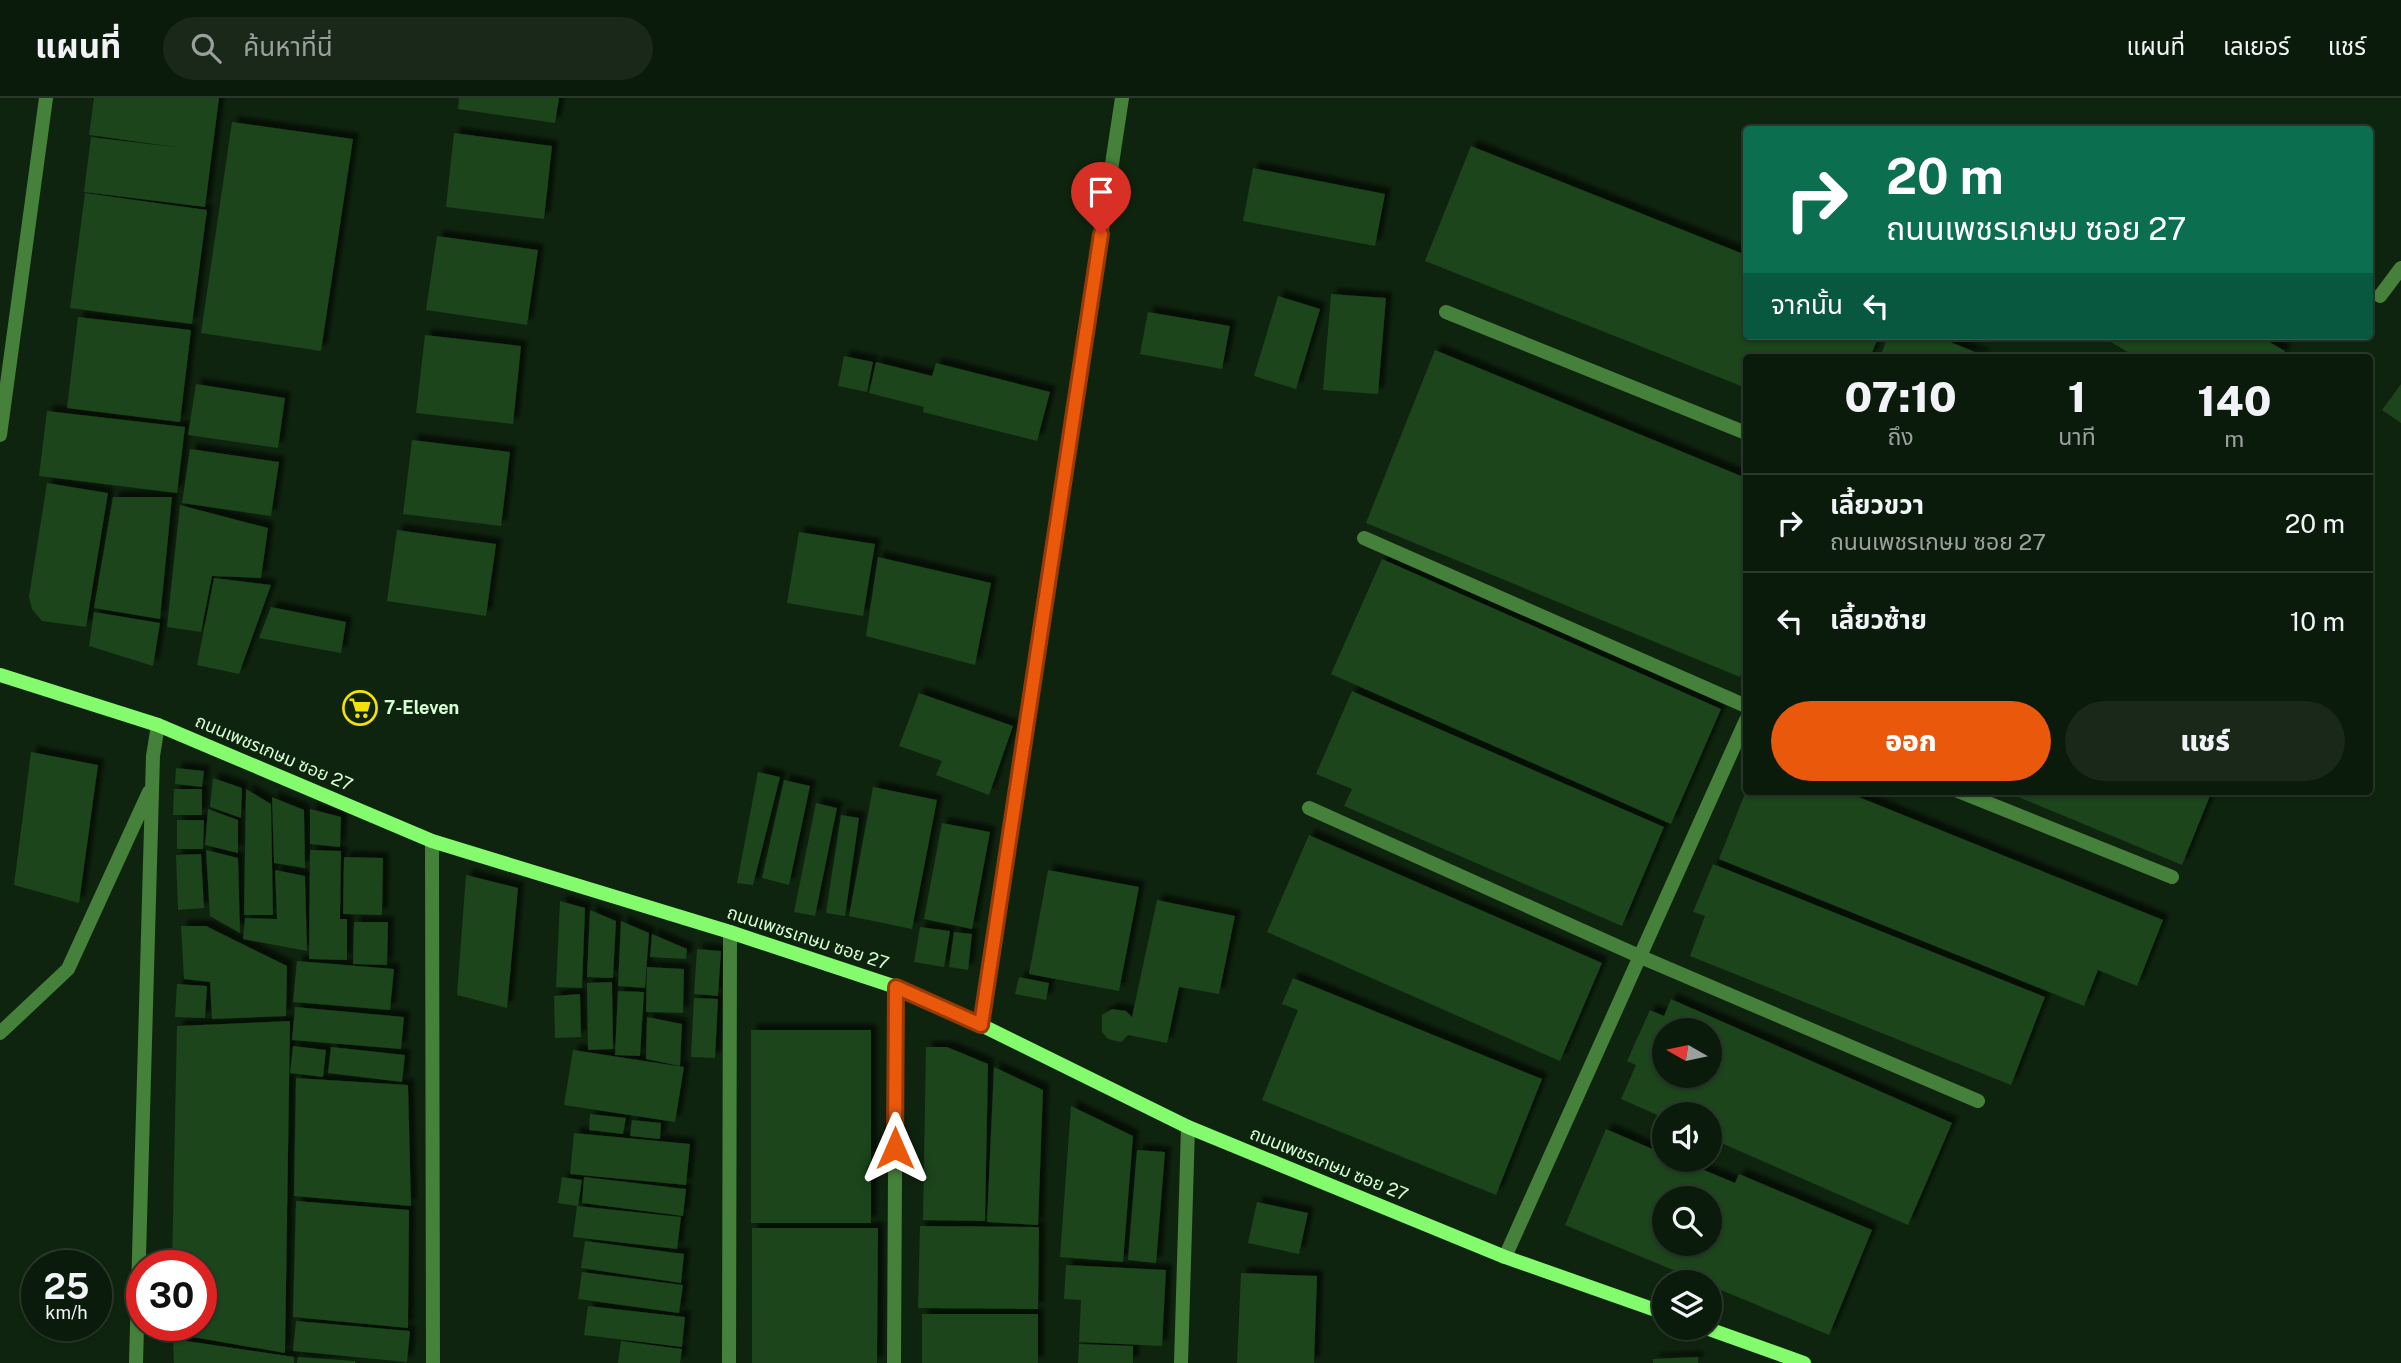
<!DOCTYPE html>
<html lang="th">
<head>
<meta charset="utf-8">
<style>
  body { margin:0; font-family:"Public Sans","Noto Sans Thai",sans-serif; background:#192819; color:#f1f3f6; height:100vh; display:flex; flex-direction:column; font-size:26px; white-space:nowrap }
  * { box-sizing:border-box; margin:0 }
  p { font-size:23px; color:#9aa19d }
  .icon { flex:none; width:38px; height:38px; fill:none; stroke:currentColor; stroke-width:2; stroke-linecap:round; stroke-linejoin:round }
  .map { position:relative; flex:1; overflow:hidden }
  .sheet { position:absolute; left:1743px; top:256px; width:630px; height:441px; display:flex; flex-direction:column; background:#0b1b0b; border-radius:7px; box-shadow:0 2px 5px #0004,0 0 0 2px #2b392c }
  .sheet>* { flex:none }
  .top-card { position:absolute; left:1743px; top:28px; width:630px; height:214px; border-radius:7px; box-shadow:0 2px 5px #0004,0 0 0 2px #2b392c; background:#0b6e4f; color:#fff; overflow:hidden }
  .needle { width:46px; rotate:279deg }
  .controls { position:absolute; left:1652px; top:920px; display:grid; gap:14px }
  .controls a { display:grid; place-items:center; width:70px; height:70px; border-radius:50%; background:#0b1b0b; box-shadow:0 2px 5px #0004,0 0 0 2px #2b392c; font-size:35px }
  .speed { position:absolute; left:21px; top:1152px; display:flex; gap:14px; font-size:35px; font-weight:700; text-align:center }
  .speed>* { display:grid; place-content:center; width:91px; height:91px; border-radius:50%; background:#0b1b0b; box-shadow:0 2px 5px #0004,0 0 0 2px #2b392c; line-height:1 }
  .speed small { font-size:18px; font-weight:400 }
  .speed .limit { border:10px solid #d22; background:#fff; color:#111 }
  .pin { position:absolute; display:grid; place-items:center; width:60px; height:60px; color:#fff; margin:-72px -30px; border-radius:50% 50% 50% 0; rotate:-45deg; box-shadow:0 0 7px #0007 }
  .pin .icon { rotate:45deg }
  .me { position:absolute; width:77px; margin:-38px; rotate:0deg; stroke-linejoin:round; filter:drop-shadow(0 0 5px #0008) }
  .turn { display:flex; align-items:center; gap:24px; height:147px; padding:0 28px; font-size:32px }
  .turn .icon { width:91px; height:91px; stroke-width:2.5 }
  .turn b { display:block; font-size:49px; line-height:60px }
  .then { display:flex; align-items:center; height:66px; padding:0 28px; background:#0003; gap:14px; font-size:26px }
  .eta { display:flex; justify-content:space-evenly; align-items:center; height:119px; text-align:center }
  .eta b { font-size:42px; font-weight:800; line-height:49px }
  .primary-button { display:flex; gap:14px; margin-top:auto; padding:14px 28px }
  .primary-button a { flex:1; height:80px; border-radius:42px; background:#ea580c; color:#fff; font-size:28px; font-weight:800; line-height:80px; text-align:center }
  .primary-button a+a { background:#192819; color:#f1f3f6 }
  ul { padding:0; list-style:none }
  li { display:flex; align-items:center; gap:21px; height:98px; padding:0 28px; border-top:2px solid #2b392c }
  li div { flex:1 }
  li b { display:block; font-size:26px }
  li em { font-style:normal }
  header { display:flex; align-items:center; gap:42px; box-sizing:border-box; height:98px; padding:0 35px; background:#0b1b0b; border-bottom:2px solid #2b392c }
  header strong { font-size:33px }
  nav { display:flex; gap:38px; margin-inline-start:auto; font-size:24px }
  .search { width:490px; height:63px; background:#192819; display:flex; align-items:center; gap:18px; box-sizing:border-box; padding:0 24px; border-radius:38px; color:#9aa19d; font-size:26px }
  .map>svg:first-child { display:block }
  .building { fill:#1c441c; fill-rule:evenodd; filter:url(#shadow) }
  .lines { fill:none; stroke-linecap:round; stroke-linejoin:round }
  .lane { stroke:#46813b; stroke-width:14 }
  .street { stroke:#46813b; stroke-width:14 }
  .secondary { stroke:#84fa6d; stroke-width:14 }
  .route-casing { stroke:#983908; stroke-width:18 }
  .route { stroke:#ea580c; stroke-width:12 }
  .labels { text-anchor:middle; stroke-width:6; stroke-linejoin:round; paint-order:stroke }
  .poi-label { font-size:18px; font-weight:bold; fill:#d6fed3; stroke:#0f240f; text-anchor:start }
  .street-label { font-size:18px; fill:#d6fed3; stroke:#0f240f }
</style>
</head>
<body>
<header>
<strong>แผนที่</strong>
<div class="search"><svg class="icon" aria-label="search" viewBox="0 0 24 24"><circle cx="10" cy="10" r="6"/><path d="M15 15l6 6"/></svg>ค้นหาที่นี่</div>
<nav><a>แผนที่</a><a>เลเยอร์</a><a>แชร์</a></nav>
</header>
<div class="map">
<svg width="2401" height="1265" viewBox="0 0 2401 1265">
  <defs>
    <filter id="shadow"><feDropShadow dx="6" dy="-6" stdDeviation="2" flood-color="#0009"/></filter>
  </defs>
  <rect width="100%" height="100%" fill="#0f240f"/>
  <!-- building -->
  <path class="building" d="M94,0h125l-14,109 -121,-15 7,-55 91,11 -93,-13z
    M459,0h100l-4,25 -97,-14z
    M232,24l121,17 -32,212 -120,-18z
    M454,35l98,13 -8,73 -98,-12z
    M1471,48l275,109v81h133l-9,21h-124v31l-321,-127z
    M1253,70l132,26 -10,52 -132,-25z
    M85,95l122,17 -15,114 -122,-16z
    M437,138l101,14 -11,75 -101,-15z
    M1331,196l55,4 -8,96 -55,-4z
    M1278,198l42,13 -24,80 -42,-13z
    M1148,214l82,14 -8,43 -82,-15z
    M78,219l113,13 -11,92 -113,-14z
    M425,237l96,11 -8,78 -97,-11z
    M1888,238h48l51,21h-107z
    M2101,238h158l26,15 -4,6h-145z
    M1435,252l311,128v183l-6,16 -374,-154z
    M844,258l29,6 -6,30 -29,-6z
    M876,264l56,14 4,-13 114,29 -13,49 -114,-29 1,-5 -55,-14z
    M196,286l89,14 -7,50 -90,-13z
    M2401,286v39l-19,-13z
    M47,313l138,16 -8,66 -138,-17z
    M412,342l98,12 -9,74 -98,-12z
    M190,351l89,13 -8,54 -89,-13z
    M47,385l61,10 -22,134 -44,-6 -10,-12 -3,-12z
    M113,399h59l-12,122 -66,-11z
    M180,407l88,23 -7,50 -49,-2 -11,56 -34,-5z
    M397,432l99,14 -10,72 -99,-15z
    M799,434l76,12 -12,72 -76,-13z
    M878,459l113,26 -16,82 -109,-29z
    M1382,461l339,150 -50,115 -340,-150z
    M214,480l57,7 -32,89 -42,-9z
    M271,509l75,15 -5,31 -82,-15z
    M94,514l66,11 -7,43 -64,-20z
    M1352,593l312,136 -42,99 -278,-120 8,-17 -36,-15z
    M919,595l94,33 -24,69 -53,-20 6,-14 -43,-15z
    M31,654l67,13 -19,138 -65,-18z
    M176,670l28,3 -2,16 -27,-3z
    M758,674l22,5 -27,108 -16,-2z
    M213,680l29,10 -1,30 -31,-11z
    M784,682l26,6 -21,99 -27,-7z
    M873,689l64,13 -25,129 -63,-13z
    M174,691h28v26h-29z
    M246,691l25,15 2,111h-29z
    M1746,693h98l319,129 -26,66 -39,-16 -14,36 -365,-147z
    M2004,693h208l-30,74z
    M272,699l32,13 1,58 -31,-5z
    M816,705l21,5 -22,108 -21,-4z
    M208,711l30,11v33l-33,-8z
    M310,711l31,8 -1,30 -30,-3z
    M841,717l18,3 -14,98 -19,-3z
    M177,722h27l-1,29h-26z
    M942,725l48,9 -18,97 -48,-10z
    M1309,737l293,128 -42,98 -293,-129z
    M206,752l32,8 2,75 -30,-17z
    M310,752l31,1 -1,68h7v41l-38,-1z
    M201,756l3,54 -26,2 -2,-55z
    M344,759l39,1 -1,57 -39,-1z
    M1713,766l332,133 -34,88 -321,-129 15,-40 -12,-4z
    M275,772l30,6 2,75 -64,-12 2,-21 32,1z
    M1048,772l91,17 -20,104 -90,-17z
    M466,777l52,13 -11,120 -50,-13z
    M1157,802l78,16 -16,78 -40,-7 -12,56 -39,-8 -7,7 -13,-3 -6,-7v-17l10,-6 14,2 6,6z
    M560,803l25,7 -3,80 -26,-1z
    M590,812l26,11 -3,57 -26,-1z
    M621,823l28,12 -4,55 -27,-2z
    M354,824h34l-1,43 -34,-1z
    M181,828h25l81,40 -1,50 -74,3 -2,-37 -26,-3z
    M920,829l30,4 -6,36 -30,-5z
    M954,834l18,2 -4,36 -19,-3z
    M652,836l35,15 -1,10 -36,-2z
    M697,851l24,2 -3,45 -24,-2z
    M297,863l97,8 -4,41 -97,-8z
    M647,869l37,2 -1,44 -37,-1z
    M1019,879l30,6 -3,17 -31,-6z
    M1293,880l249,101 -46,116 -234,-95 36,-90 -16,-6z
    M612,884l1,67 -25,1 -1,-67z
    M177,886l30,2 -2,32 -30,-1z
    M618,893l26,1 -4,64 -25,-1z
    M580,896l1,43 -26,1 -1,-42z
    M694,900l24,1 -3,59 -24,-1z
    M1671,901l281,124 -44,102 -198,-87v-23h-46v3l-43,-19 15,-34 -9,-4 23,-51 14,6zM1664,933h46v45h-46z
    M295,909l109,10 -3,32 -109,-9z
    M647,919l35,7 -2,42 -34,-7z
    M290,923l-5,332 -115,-20v-8h31v-60h-29l5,-239z
    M751,932h120v193h-120z
    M293,948l33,4 -3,27 -33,-4z
    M331,949l74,8 -3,27 -74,-9z
    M926,949h21l41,17 -3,157 -62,-1z
    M573,952l111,17 -9,55 -111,-17z
    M994,969l49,23 -5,135 -51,-3z
    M296,980l112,7 3,121 -117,-10z
    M1071,1008l62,30 -10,126 -63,-5z
    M590,1016l36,4 -3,16 -34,-4z
    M632,1022l29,3 -1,16 -30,-3z
    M1606,1031l58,25v6h16l55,23 4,-9 133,56 -43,105 -264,-110zM1664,1101h46v45h-46z
    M574,1035l116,11 -4,41 -116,-11z
    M1137,1052l28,2 -9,111 -28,-3z
    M562,1079l20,3 -4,26 103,11 -4,32 -104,-12 4,-31 -19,-3z
    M584,1079l102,12 -3,27 -101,-13z
    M296,1103l113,9 -1,118 -115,-11z
    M1257,1104l51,11 -9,41 -51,-11z
    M920,1128l119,1 -1,82 -120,-1z
    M752,1130h126l-1,135h-125z
    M585,1143l99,13 -3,29 -100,-15z
    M1066,1167l100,5 -4,76 -83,-4 2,-42 -17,-1z
    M582,1174l101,13 -4,28 -101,-14z
    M1241,1175l76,3 -3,87h-77z
    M588,1208l97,11 -3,30 -98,-12z
    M922,1216h116v49h-116z
    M296,1223l114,10 -3,31 -114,-11z
    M173,1241l121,18v6h-120z
    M621,1243l61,8 -2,14h-62z
    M1079,1246l54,2v17h-55z
    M298,1259l57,4v2h-58z
    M1698,1259v6h-45v-4z"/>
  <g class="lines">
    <!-- lane -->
    <path class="lane" d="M2380,198l21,-28
      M1446,214l300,121
      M1364,440l382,168
      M1958,693l214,86
      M1309,710l332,149 337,144
      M981,927l141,-927
      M1505,1159l241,-537"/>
    <!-- street -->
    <path class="street" d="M0,337l46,-337
      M432,743l1,522
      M0,935l68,-64 81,-177
      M136,1265l17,-607 5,-31
      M729,1265l1,-431
      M894,1265l2,-376
      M1181,1265l7,-236"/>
    <!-- secondary -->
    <path class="secondary" d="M0,577l158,50 274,116 298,91 166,55 85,38 207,102 317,130 159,56
      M1706,1230l98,35"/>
  </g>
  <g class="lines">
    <!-- route casing -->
    <g class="route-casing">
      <path id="route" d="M895,1050l1,-161 85,38 120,-791"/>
    </g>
    <!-- route -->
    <use href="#route" class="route"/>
  </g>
  <!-- icons -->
  <defs>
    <g id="supermarket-ring" transform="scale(1.75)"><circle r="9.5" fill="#0f240f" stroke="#f5e008" stroke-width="1.5"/><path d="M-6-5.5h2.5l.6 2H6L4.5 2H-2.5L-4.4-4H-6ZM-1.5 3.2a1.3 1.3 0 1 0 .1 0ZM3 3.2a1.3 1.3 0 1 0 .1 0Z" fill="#f5e008"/></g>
  </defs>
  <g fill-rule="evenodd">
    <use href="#supermarket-ring" x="360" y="610"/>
  </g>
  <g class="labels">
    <!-- poi labels -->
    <g class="poi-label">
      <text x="384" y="616">7-Eleven</text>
    </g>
    <!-- street labels -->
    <g class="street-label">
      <text transform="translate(274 655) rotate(23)" y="6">ถนนเพชรเกษม ซอย 27</text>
      <text transform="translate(808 840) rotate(18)" y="6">ถนนเพชรเกษม ซอย 27</text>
      <text transform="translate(1329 1066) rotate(22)" y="6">ถนนเพชรเกษม ซอย 27</text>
    </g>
  </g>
</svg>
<div class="controls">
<a><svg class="needle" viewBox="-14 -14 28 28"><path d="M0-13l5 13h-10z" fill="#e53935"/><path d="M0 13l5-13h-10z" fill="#9aa19d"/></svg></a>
<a><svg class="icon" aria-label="sound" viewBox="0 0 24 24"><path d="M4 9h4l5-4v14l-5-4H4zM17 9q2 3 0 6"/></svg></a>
<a><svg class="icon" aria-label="search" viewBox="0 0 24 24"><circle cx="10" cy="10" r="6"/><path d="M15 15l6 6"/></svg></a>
<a><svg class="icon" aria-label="layers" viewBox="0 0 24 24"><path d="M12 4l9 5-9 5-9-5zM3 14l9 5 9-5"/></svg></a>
</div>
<div class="speed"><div>25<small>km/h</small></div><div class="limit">30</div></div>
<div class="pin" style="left:1101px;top:136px;background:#d93025"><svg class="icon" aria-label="arrive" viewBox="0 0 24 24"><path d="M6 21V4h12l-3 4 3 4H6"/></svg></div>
<svg class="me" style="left:895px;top:1050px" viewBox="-20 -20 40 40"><path d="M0-17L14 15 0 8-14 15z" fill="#ea580c" stroke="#fff" stroke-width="4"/></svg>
<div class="top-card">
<div class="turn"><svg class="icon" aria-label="right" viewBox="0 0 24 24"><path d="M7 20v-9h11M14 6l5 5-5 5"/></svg><div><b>20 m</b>ถนนเพชรเกษม ซอย 27</div></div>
<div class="then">จากนั้น<svg class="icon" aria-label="left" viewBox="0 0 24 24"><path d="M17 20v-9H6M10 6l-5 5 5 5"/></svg></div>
</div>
<section class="sheet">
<div class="eta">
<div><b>07:10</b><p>ถึง</p></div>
<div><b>1</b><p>นาที</p></div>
<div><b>140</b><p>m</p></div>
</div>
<ul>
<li><svg class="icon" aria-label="right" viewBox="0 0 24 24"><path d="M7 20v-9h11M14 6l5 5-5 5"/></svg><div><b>เลี้ยวขวา</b><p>ถนนเพชรเกษม ซอย 27</p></div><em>20 m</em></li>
<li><svg class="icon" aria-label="left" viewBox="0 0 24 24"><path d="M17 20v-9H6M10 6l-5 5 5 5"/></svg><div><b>เลี้ยวซ้าย</b></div><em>10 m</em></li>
</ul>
<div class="primary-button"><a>ออก</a><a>แชร์</a></div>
</section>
</div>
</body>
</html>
